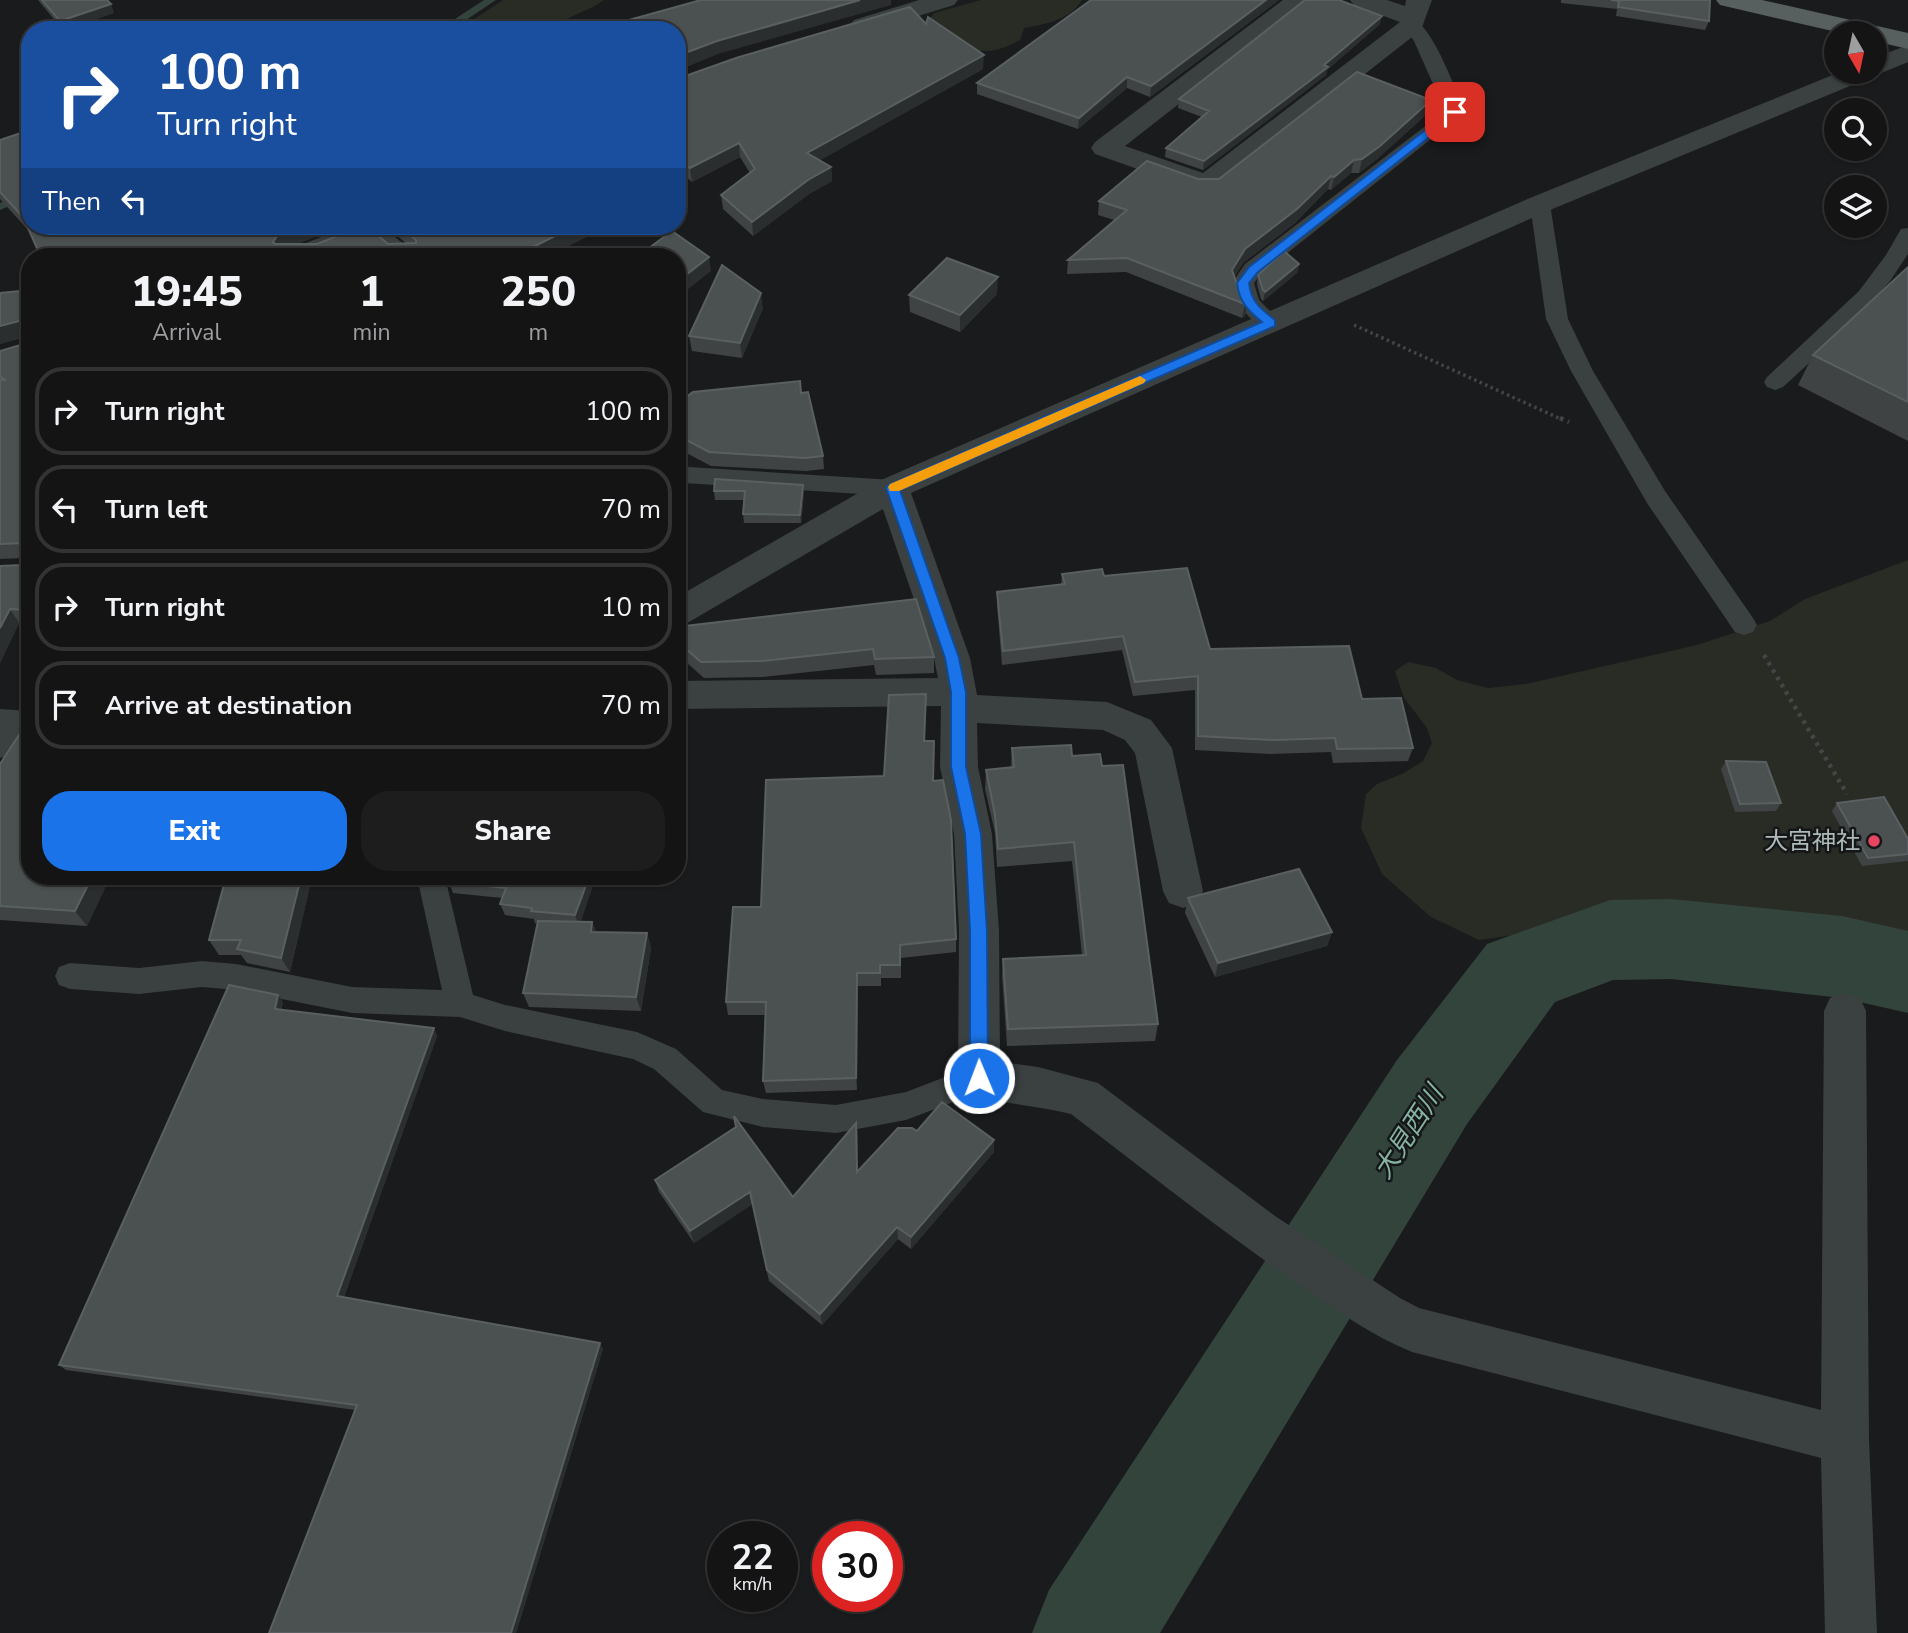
<!DOCTYPE html>
<html lang="en">
<head>
<meta charset="utf-8">
<style>
  body { margin:0; font-family:"Nunito Sans","Noto Sans JP",sans-serif; background:#1d1d1e; color:#f1f3f6; height:100vh; display:flex; flex-direction:column; font-size:26px; white-space:nowrap }
  * { box-sizing:border-box; margin:0 }
  p { font-size:23px; color:#9d9ea0 }
  .icon { flex:none; width:38px; height:38px; fill:none; stroke:currentColor; stroke-width:2; stroke-linecap:round; stroke-linejoin:round }
  .map { position:relative; flex:1; overflow:hidden }
  .panel { position:absolute; left:21px; top:248px; width:665px; height:637px; display:flex; flex-direction:column; background:#141415; border-radius:28px; box-shadow:0 2px 5px #0004,0 0 0 2px #333334 }
  .panel>* { flex:none }
  .guide { position:absolute; left:21px; top:21px; width:665px; height:214px; border-radius:28px; box-shadow:0 2px 5px #0004,0 0 0 2px #333334; background:#1a4fa0; color:#fff; overflow:hidden }
  .needle { width:46px; rotate:171deg }
  .fabs { position:absolute; left:1824px; top:21px; display:grid; gap:14px }
  .fabs a { display:grid; place-items:center; width:63px; height:63px; border-radius:50%; background:#141415; box-shadow:0 2px 5px #0004,0 0 0 2px #333334; font-size:35px }
  .speed { position:absolute; left:707px; top:1521px; display:flex; gap:14px; font-size:35px; font-weight:700; text-align:center }
  .speed>* { display:grid; place-content:center; width:91px; height:91px; border-radius:50%; background:#141415; box-shadow:0 2px 5px #0004,0 0 0 2px #333334; line-height:1 }
  .speed small { font-size:18px; font-weight:400 }
  .speed .limit { border:10px solid #d22; background:#fff; color:#111 }
  .pin { position:absolute; display:grid; place-items:center; width:60px; height:60px; color:#fff; margin:-30px; border-radius:14px; box-shadow:0 4px 10px #0006 }
  .me { position:absolute; width:77px; margin:-38px; rotate:359deg; stroke-linejoin:round; filter:drop-shadow(0 0 5px #0008) }
  .turn { display:flex; align-items:center; gap:24px; height:147px; padding:0 21px; font-size:32px }
  .turn .icon { width:91px; height:91px; stroke-width:2.5 }
  .turn b { display:block; font-size:49px; line-height:60px }
  .then { display:flex; align-items:center; height:66px; padding:0 21px; background:#0003; gap:14px; font-size:26px }
  .eta { display:flex; justify-content:space-evenly; align-items:center; height:119px; text-align:center }
  .eta b { font-size:42px; font-weight:800; line-height:49px }
  .cta { display:flex; gap:14px; margin-top:auto; padding:14px 21px }
  .cta a { flex:1; height:80px; border-radius:28px; background:#1a73e8; color:#fff; font-size:28px; font-weight:800; line-height:80px; text-align:center }
  .cta a+a { background:#1d1d1e; color:#f1f3f6 }
  ul { padding:0; list-style:none }
  li { display:flex; align-items:center; gap:21px; height:88px; margin:0 14px 10px; padding:0 7px; border:4px solid #333334; border-radius:28px }
  li div { flex:1 }
  li b { display:block; font-size:26px }
  li em { font-style:normal }
  .map>svg:first-child { display:block }
  .green { fill:#292c24 }
  .lines { fill:none; stroke-linecap:round; stroke-linejoin:round }
  .stream { fill:#33443d; fill-rule:evenodd }
  .river { fill:#33443d; fill-rule:evenodd }
  .path-far1 { stroke:#414747; stroke-width:3.5; stroke-dasharray:2.5 3.5; stroke-linecap:butt }
  .path { stroke:#414747; stroke-width:4.5; stroke-dasharray:3.5 5; stroke-linecap:butt }
  .service { fill:#3b4040; fill-rule:evenodd }
  .minor { fill:#3b4040; fill-rule:evenodd }
  .primary { fill:#575f5f; fill-rule:evenodd }
  .wall { fill:#3f4344 }
  .shaded-wall { fill:#2b2e2f }
  .building { fill:#4b5050; stroke:#5a6061; stroke-width:2 }
  .route { fill:#1a73e8; stroke:#114b97; stroke-width:2 }
  .slow { fill:#f59e0b }
  .poi-dot { fill:#e84561; stroke:#151617; stroke-width:2.5 }
  .labels { text-anchor:middle; stroke-width:5; stroke-linejoin:round; paint-order:stroke }
  .poi-label { font-size:24px; fill:#adbab9; stroke:#151617; text-anchor:end }
  .water-label { font-size:26px; font-style:italic; fill:#86b3a3; stroke:#151617 }
</style>
</head>
<body>
<div class="map">
<svg width="1908" height="1633" viewBox="0 0 1908 1633">
  <rect width="100%" height="100%" fill="#1a1b1c"/>
  <!-- green -->
  <path class="green" d="M503,0h101c-16,12 -37,15 -51,30h-95z
    M981,0h101c-12,20 -36,24 -58,28l-4,12c-10,5 -21,11 -33,11 -20,1 -45,-17 -57,-33l4,-5z
    M1908,560v375l-59,-16 -111,-7 -106,-2 -75,11 -35,13 -43,6 -48,-23 -49,-43 -21,-46 5,-34 11,-10 27,-11 19,-12 9,-18 -5,-15 -23,-30 -9,-27 13,-9 28,6 21,12 31,8 38,-4 171,-39 73,-24 35,-22z"/>
  <g class="lines">
    <!-- stream -->
    <path class="stream" d="M484,0h12l-45,30h-13z
      M30,190v7l-30,13v-7z"/>
    <!-- river -->
    <path class="river" d="M1671,899l171,17 66,15v82l-66,-15 -171,-19 -58,1 -58,22 -88,122 -307,509h-128l17,-43 348,-530 90,-116 123,-44z"/>
    <!-- path-far1 -->
    <path class="path-far1" d="M1354,325l209,95"/>
    <!-- path -->
    <path class="path" d="M1560,418l9,4
      M1764,655l83,139"/>
    <!-- service -->
    <path class="service" d="M1412,19c21,6 44,73 53,93l-204,162 -7,9 5,17 23,23 -3,5c-24,6 -43,-24 -47,-45l13,-19 200,-153 -31,-70 -11,-16z
      M1540,198l7,2 3,4 18,115 25,52 72,120 88,127 4,7 -4,7 -9,3 -9,-3 -88,-129 -76,-132 -25,-52 -16,-115 3,-4z
      M361,226h21l37,31h-24l-31,-26z
      M1908,228v26l-18,27 -33,38 -74,68 -8,3 -8,-3 -3,-5 3,-5 92,-86 27,-36 15,-26z
      M677,463l12,4 204,13 9,2 3,6 -3,6 -9,2 -209,-13 -7,-2z
      M13,714l10,3 3,7 -16,31 -10,3v-35l3,-6z
      M417,877h28l28,118 32,10 132,27 39,17 46,41 41,9 73,6 70,-13 73,-28 11,4 5,10 -5,10 -84,32 -70,13 -73,-6 -60,-15 -49,-43 -21,-10 -128,-28 -45,-14 -108,-4 -116,-23 -34,-3 -63,7 -69,-5 -11,-4 -4,-9 4,-9 11,-4 69,5 63,-7 34,3 116,23 90,3z"/>
    <!-- minor -->
    <path class="minor" d="M919,0h39l-4,5 -91,28 -9,-3 -4,-5 4,-5z
      M1283,0h29l-187,146 78,27 197,-151 -46,-17 -4,-5h37l18,6 1,-6h26l-11,30 -204,160 -10,2 -10,-2 -102,-36 -4,-6 4,-6z
      M1908,45v17l-358,148 -639,283 59,165 7,37 130,7 44,18 21,28 31,143 -6,12 -14,5 -14,-5 -6,-12 -28,-138 -10,-13 -22,-10 -126,-7 1,44 14,67 7,97 1,131 38,5 60,16 177,133 125,82 19,10 402,102 3,-399 6,-13 15,-5 15,5 6,13 3,429 8,193h-52l-4,-175 -409,-106c-40,-16 -74,-41 -110,-65 -79,-55 -154,-114 -231,-173 -35,-9 -73,-10 -107,-22l-6,-14 1,-147 -5,-97 -14,-67 1,-61 -264,3v-28l261,-3 -4,-20 -51,-149 -194,113 -12,4v-29l204,-117 649,-282 310,-126h34v-14z
      M349,226h39l-4,6 -62,25h-41l5,-6z
      M0,709l30,2v28l-30,-2z"/>
    <!-- primary -->
    <path class="primary" d="M1716,0h46l146,33v16l-34,-8v-8h-33l-121,-28z"/>
  </g>
  <!-- wall -->
  <path class="wall" d="M38,0h69l7,13 -51,17z
    M1279,0l-129,97 -23,-9 -49,41 -101,-35v-11z
    M1561,0h149l-1,21 -4,9 -89,-14 1,-7 -56,-6z
    M926,24l57,45 -163,91 11,7 1,14 -23,13 -56,42 -30,-27 -2,-14 29,-22 -10,-16 -48,25 -15,-12v-91z
    M1380,24l-53,46 -1,5 -123,95 -38,-13 1,-9 36,-31 -24,-9 1,-9z
    M1431,100l-3,13 -51,46 -18,14h-8l-20,17 -3,-1 -33,34 -52,40 -9,14 4,10 9,15 -2,14 -3,2 -116,-46 -59,2 1,-14 46,-40 -16,-5 1,-14 99,-22h21z
    M0,140l30,86 157,2 4,-2h152l-47,18h111l-18,-15 -1,-3h220l-62,31h-505l-12,-26 -29,-32z
    M1908,267v174l-110,-56 15,-30z
    M1298,272l-35,29 -2,-2 -4,-15 1,-9z
    M30,290v334l-11,-1 -19,40v-97l23,-1v-7l-23,1v-208l24,-7v-7l-24,7z
    M997,294l-37,38 -50,-20 -1,-17z
    M763,308l-21,50 -50,-7 -3,-15z
    M801,393l22,63 1,13 -18,2 -95,-5 -34,-18v-44z
    M803,485l1,8 -3,30h-57l-1,-9 1,-14h-29l-1,-9z
    M1062,574l42,2 106,73 152,50 51,49 -5,13 -75,2 -2,-11 -61,2 -75,-4v-60l-62,6 -11,-46 -120,15 -5,-59v-14l64,-7z
    M916,599l18,58v16l-58,2 -2,-10 -111,12 -59,1 -27,-24v-27z
    M926,709l-1,32 9,14 -1,26 23,158v13l-55,6v20h-20v8h-23l-1,104 -91,3 -3,-12 2,-66h-37l-2,-13 35,-95 123,-131z
    M1012,748l60,8 30,10 56,258 -3,17 -148,5 -5,-70 1,-17 79,-4 -10,-94 -75,6 -2,-34 -10,-44 1,-19 25,-3z
    M1726,761l55,42 -5,8 -41,1 -14,-43z
    M0,764l30,113h80l-23,49 -87,-6z
    M1837,803l71,36v22l-46,5 -30,-55z
    M312,877l-22,95 -43,-9 -6,-8h-22l-10,-15z
    M447,877h149l-16,45h12l4,10 51,1 4,15 -10,63 -112,-4 -6,-14 15,-70h-3l-1,-4 -29,-4 -5,-11 2,-6 -49,-5z
    M1188,898l144,34 -5,14 -112,31 -30,-64z
    M283,1002l-2,8 153,18 3,8 -93,261 259,52 -87,284h-247l86,-223 -289,-40 -7,-5z
    M856,1123l2,12v36l59,-40 77,9v12l-83,97 -13,-10 -76,86 -53,-44 -17,-77 -58,39 -35,-51 -4,-12 138,17z"/>
  <!-- shaded-wall -->
  <path class="shaded-wall" d="M860,0h31v5l-173,49 -41,17v-15l40,-15z
    M1266,0h13l-129,97 1,-11z
    M111,4l3,9 -51,17 -3,-9z
    M1382,16l-2,8 -53,46 -1,5 -123,95 1,-9 120,-96z
    M984,55l-1,14 -175,98 -1,-14z
    M1127,77v11l-49,41 1,-11z
    M1431,100l-3,13 -51,46 -18,14 3,-14z
    M739,143l1,14 -48,25 -2,-14z
    M1354,160l-3,13 -20,17 3,-13z
    M831,167l1,14 -23,13 -56,42 -1,-14 56,-42z
    M1331,176l-3,13 -33,34 -52,40 -14,21 3,-14 13,-21z
    M298,226h45l-58,23 -7,8 -5,-15 6,-9z
    M575,226h33l-62,31h-33z
    M709,257l2,14 -34,27v-16z
    M1299,264l-1,8 -35,29 2,-9z
    M998,277l-1,17 -37,38v-17z
    M761,293l2,15 -21,50 -2,-15z
    M1247,302l-2,14 -3,2 3,-14z
    M23,320l7,15 -30,9v-18z
    M803,485l1,8 -3,30 -1,-8z
    M10,609l9,14 -19,40v-35z
    M92,877h18l-23,49 -12,-15z
    M301,877h11l-22,95 -9,-14z
    M589,877h7l-17,50 -4,-12z
    M592,922l5,15 -6,-5z
    M1332,932l-5,14 -112,31 3,-14z
    M647,933l4,15 -10,63 -5,-14z
    M857,973l1,13 -1,104 -1,-12z
    M278,995l5,7 -4,14 -4,-7z
    M434,1028l3,8 -95,266 -5,-6z
    M856,1123l2,12v50l-1,-13z
    M994,1140v12l-83,97v-12z
    M750,1192l3,12 -59,39 -4,-12z
    M897,1227l1,12 -76,86 -2,-11z
    M600,1343l3,6 -87,284h-5z"/>
  <!-- building -->
  <path class="building" d="M42,0h65l4,4 -51,17z
    M701,0h159l-143,41 -40,15v-26h-84z
    M1091,0h175l-115,86 -24,-9 -48,41 -102,-35z
    M1305,0h34l43,16 -58,49 4,2 -124,94 -38,-13 43,-37 -30,-12z
    M1611,0h99l-1,21 -91,-14 1,-6z
    M910,7l16,17 2,-7 56,38 -177,98 24,14 -23,13 -56,42 -31,-27 34,-26 -16,-26 -49,25 -13,-10v-79l59,-21z
    M1357,72l74,28 -51,46 -18,13 -8,1 -20,17 -3,-1 -34,33 -52,40 -13,21 6,17 9,15 -2,2 -118,-46 -59,2 59,-50 -28,-9 48,-40 51,18h21z
    M30,130v25l-2,1 2,2v68h156l1,2 4,-2h107l-19,7 -6,9 2,2h42l46,-18h4l21,18 28,-1v-3l-17,-14h176l-62,31h-472l-18,-40 -23,-25v-52z
    M672,231l37,26 -32,25v-25h-40z
    M1284,251l15,13 -34,28 -2,-2 -5,-15z
    M947,258l51,19 -38,38 -51,-20z
    M722,265l39,28 -21,50 -51,-7z
    M1908,267v135l-95,-47z
    M30,290v320l-20,-1 -10,19v-62l23,-1v-22l-23,1v-164h6l-6,-3v-26l24,-7 -1,-24 -23,6v-33z
    M800,381l1,12 7,-1 15,64 -18,2 -96,-6 -32,-17v-31l16,-12z
    M715,479l88,6 -3,30 -57,-1 2,-23h-31z
    M1187,568l23,81 139,-3 13,53 39,-1 12,50 -76,1 -2,-11 -61,2 -76,-4v-60l-63,6 -12,-46 -120,15 -6,-59 68,-8 -3,-10 40,-5 2,7z
    M916,599l18,58 -59,2 -2,-10 -112,12 -60,1 -24,-21v-14z
    M926,694l-2,47h10l-1,40 10,-1 8,40 5,119 -56,6v20h-20v8h-23l-1,105 -93,3 3,-79h-40l7,-95h28l5,-127 118,-4 5,-81z
    M30,718v159h62l-17,34 -75,-5v-142z
    M1071,745l1,11 28,-2 2,12 21,-1 35,259 -150,5 -5,-70 83,-4 -12,-113 -76,7 -3,-34 -9,-45 28,-3 -2,-19z
    M1726,761l40,1 15,41 -41,1z
    M1884,797l24,42v15l-40,4 -31,-55z
    M1299,869l33,63 -114,31 -30,-65z
    M226,877h75l-20,81 -44,-9 4,-9h-32z
    M447,877h142l-14,38 -44,-4 1,-3 -32,-4 6,-16 -58,-6z
    M538,921l54,1 -1,10 56,1 -11,64 -113,-4z
    M229,985l49,10 -3,14 159,19 -97,268 263,47 -89,290h-242l88,-228 -298,-40z
    M942,1102l52,38 -83,97 -14,-10 -77,87 -53,-44 -17,-78 -60,39 -35,-51 81,-53 -2,-11 59,81 63,-74 1,49 41,-44h14l5,3z"/>
  <!-- route -->
  <path class="route" d="M1451,110l10,2 -203,160 -9,11c2,19 12,26 26,37v6l-375,164 59,168 7,34v75l15,67 6,97 1,147 -2,6 -7,2 -6,-2 -3,-6v-147l-5,-97 -14,-67v-75l-6,-34 -59,-170 2,-3 374,-163c-14,-11 -23,-21 -25,-39l12,-16z"/>
  <!-- slow -->
  <path class="slow" d="M1140,376l6,4 -2,3 -245,108h-9l-2,-4 2,-3z"/>
  <!-- markers -->
  <circle class="poi-dot" cx="1874" cy="841" r="7"/>
  <g class="labels">
    <!-- poi labels -->
    <g class="poi-label">
      <text x="1860" y="849">大宮神社</text>
    </g>
    <!-- water labels -->
    <g class="water-label">
      <text transform="translate(1408 1132) rotate(-57)" y="9">大見西川</text>
    </g>
  </g>
</svg>
<div class="fabs">
<a><svg class="needle" viewBox="-14 -14 28 28"><path d="M0-13l5 13h-10z" fill="#e53935"/><path d="M0 13l5-13h-10z" fill="#9d9ea0"/></svg></a>
<a><svg class="icon" aria-label="search" viewBox="0 0 24 24"><circle cx="10" cy="10" r="6"/><path d="M15 15l6 6"/></svg></a>
<a><svg class="icon" aria-label="layers" viewBox="0 0 24 24"><path d="M12 4l9 5-9 5-9-5zM3 14l9 5 9-5"/></svg></a>
</div>
<div class="speed"><div>22<small>km/h</small></div><div class="limit">30</div></div>
<div class="pin" style="left:1455px;top:112px;background:#d93025"><svg class="icon" aria-label="arrive" viewBox="0 0 24 24"><path d="M6 21V4h12l-3 4 3 4H6"/></svg></div>
<svg class="me" style="left:979px;top:1078px" viewBox="-20 -20 40 40"><circle r="17" fill="#1a73e8" stroke="#fff" stroke-width="3"/><path d="M0-11L8 9 0 5-8 9z" fill="#fff"/></svg>
<div class="guide">
<div class="turn"><svg class="icon" aria-label="right" viewBox="0 0 24 24"><path d="M7 20v-9h11M14 6l5 5-5 5"/></svg><div><b>100 m</b>Turn right</div></div>
<div class="then">Then<svg class="icon" aria-label="left" viewBox="0 0 24 24"><path d="M17 20v-9H6M10 6l-5 5 5 5"/></svg></div>
</div>
<section class="panel">
<div class="eta">
<div><b>19:45</b><p>Arrival</p></div>
<div><b>1</b><p>min</p></div>
<div><b>250</b><p>m</p></div>
</div>
<ul>
<li><svg class="icon" aria-label="right" viewBox="0 0 24 24"><path d="M7 20v-9h11M14 6l5 5-5 5"/></svg><div><b>Turn right</b></div><em>100 m</em></li>
<li><svg class="icon" aria-label="left" viewBox="0 0 24 24"><path d="M17 20v-9H6M10 6l-5 5 5 5"/></svg><div><b>Turn left</b></div><em>70 m</em></li>
<li><svg class="icon" aria-label="right" viewBox="0 0 24 24"><path d="M7 20v-9h11M14 6l5 5-5 5"/></svg><div><b>Turn right</b></div><em>10 m</em></li>
<li><svg class="icon" aria-label="arrive" viewBox="0 0 24 24"><path d="M6 21V4h12l-3 4 3 4H6"/></svg><div><b>Arrive at destination</b></div><em>70 m</em></li>
</ul>
<div class="cta"><a>Exit</a><a>Share</a></div>
</section>
</div>
</body>
</html>
